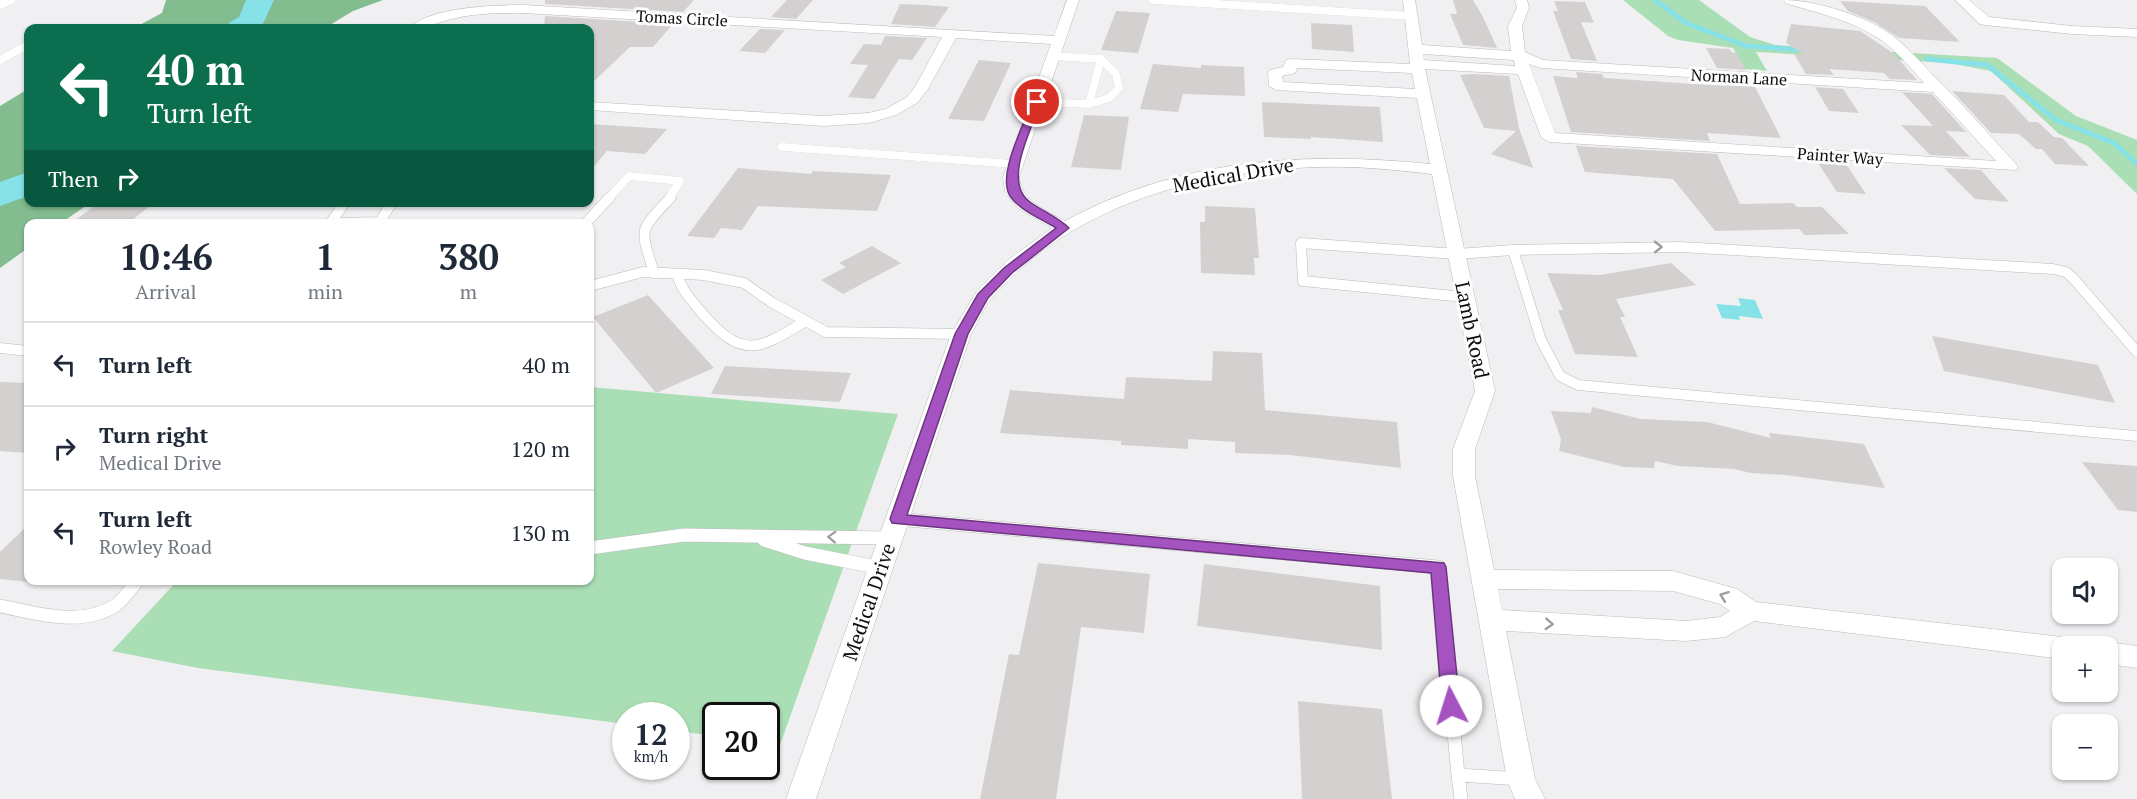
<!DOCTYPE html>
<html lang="en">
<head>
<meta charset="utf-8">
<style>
  body { margin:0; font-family:"PT Serif",serif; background:#f6f6f7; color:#1f2937; height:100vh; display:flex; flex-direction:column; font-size:22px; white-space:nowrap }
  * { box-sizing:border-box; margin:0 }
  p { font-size:20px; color:#747a83 }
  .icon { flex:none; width:33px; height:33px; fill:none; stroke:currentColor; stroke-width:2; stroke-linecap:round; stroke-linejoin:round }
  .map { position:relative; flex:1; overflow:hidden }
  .details { position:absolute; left:24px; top:219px; width:570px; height:366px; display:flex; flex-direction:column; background:#fff; border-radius:12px; box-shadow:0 2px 4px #0004 }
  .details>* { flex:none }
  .guide { position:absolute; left:24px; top:24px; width:570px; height:183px; border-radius:12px; box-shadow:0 2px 4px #0004; background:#0b6e4f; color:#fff; overflow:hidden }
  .buttons { position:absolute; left:2052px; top:558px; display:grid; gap:12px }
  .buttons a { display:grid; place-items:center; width:66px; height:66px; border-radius:12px; background:#fff; box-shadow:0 2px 4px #0004; font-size:30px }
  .speed { position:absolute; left:612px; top:702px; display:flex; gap:12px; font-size:30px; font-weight:700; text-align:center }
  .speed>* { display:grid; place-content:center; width:78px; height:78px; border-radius:50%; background:#fff; box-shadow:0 2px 4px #0004; line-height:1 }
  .speed small { font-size:15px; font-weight:400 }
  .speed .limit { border:3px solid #111; border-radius:9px; background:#fff; color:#111 }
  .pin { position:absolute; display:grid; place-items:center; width:51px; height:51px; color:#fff; margin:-26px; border:3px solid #fff; border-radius:50%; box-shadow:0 2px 6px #0007 }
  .me { position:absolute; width:66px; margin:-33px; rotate:355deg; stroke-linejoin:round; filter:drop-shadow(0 0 4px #0008) }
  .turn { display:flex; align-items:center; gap:21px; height:126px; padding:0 24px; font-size:27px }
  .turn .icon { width:78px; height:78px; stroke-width:2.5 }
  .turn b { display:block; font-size:42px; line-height:51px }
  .then { display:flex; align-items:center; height:57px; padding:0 24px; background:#0003; gap:12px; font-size:22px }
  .eta { display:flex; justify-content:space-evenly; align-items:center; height:102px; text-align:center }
  .eta b { font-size:36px; font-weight:800; line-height:42px }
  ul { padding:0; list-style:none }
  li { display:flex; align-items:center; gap:18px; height:84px; padding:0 24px; border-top:2px solid #e0e1e3 }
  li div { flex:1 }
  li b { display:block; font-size:22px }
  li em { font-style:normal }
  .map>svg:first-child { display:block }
  .green { fill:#aadeb5 }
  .forest { fill:#82bc8f }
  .water { fill:#86e2e7 }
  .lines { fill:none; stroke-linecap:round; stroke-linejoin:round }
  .stream { stroke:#86e2e7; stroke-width:5 }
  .river { fill:#86e2e7; fill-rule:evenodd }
  .building { fill:#d3d0cf }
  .lane-far2-casing { stroke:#bababd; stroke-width:8 }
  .lane-far1-casing { stroke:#bababd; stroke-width:11 }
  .lane-casing { stroke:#bababd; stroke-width:14 }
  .street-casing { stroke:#bababd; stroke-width:1 }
  .lane-far2 { stroke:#fff; stroke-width:8 }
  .lane-far1 { stroke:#fff; stroke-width:10 }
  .lane { stroke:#fff; stroke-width:13 }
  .street { fill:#fff; fill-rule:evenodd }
  .oneway { stroke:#9e9e9f }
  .route { fill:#a653c2; stroke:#6c367e; stroke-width:1.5 }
  .labels { text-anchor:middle; stroke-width:6; stroke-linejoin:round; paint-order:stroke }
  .far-street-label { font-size:16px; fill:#0d0d0e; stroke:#fdfdff }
  .street-label { font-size:20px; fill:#0d0d0e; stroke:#fdfdff }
</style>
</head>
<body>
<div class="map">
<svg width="2137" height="799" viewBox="0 0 2137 799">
  <rect width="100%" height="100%" fill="#f0f0f3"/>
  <!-- green -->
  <path class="green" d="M1623,0h76l51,37 25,8 222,13 79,58 61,24v54l-49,-48 -29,-12 -68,-63 -42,-8 -193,-11 11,19 -22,-2 -12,-21 -55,-8 -10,-4z
    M590,387l308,27 -118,331 -13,-2 -1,-27h-50l-1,20 -38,-5 -1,-15h-50l-1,8 -427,-56 -86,-17 65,-70 413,-1z"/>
  <!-- forest -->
  <path class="forest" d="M166,0h217l-30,11 -28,17h-191l28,-15z
    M28,89v113l62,1 -29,20 -33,1v24l-28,20v-162z"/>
  <!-- water -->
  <path class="water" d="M1738,298l17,2 8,19 -24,-3 1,4 -18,-2 -6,-14 25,2z"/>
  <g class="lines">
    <!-- stream -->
    <path class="stream" d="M1655,0l31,23 60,23 60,4
      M1927,59l60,6 69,55 58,23 23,21"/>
    <!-- river -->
    <path class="river" d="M246,0h28l-13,28h-35l4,-6 9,-5z
      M28,172v24l-28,10v-24z"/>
  </g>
  <!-- building -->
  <path class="building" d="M545,0h149l-11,12 -138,-8z
    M787,0h26l-17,19 -25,-2z
    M1453,0h20l10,17 14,31 -34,-3 -13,-31h7z
    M1554,1l31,1 9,21 -13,-1 16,39 -26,-2 -18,-48h5z
    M1840,1l85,5 35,36 -61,-4 -25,-16 -26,-11z
    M900,4l26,1 23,2 -14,20 -44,-3z
    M1116,11l34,2 -12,40 -37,-3z
    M545,16l128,8 -20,23h-23l-40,38v-57h-46z
    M1311,23l41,2 2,27 -42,-3z
    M1791,24l69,7 33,22 24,27 -27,-1 -6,-6 -55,-4 5,6 -28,-1 -12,-20h10l-18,-11z
    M760,29l25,1 -20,23 -26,-2z
    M885,36l42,2 -15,22 -13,-1 -25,40 -26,-2 20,-32 -18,-1 14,-20 17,1z
    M1706,48l24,1 1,3 6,1 9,17 -29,-2z
    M979,60l32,3 -27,58 -36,-2z
    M1153,64l48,4v-3l43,2 1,29 -62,-2 -5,18 -38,-3z
    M1576,72l26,2 2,4 91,6 32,2 -3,-5 29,2 28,55 -74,-5 3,8 -139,-9 -18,-56 25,2z
    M1474,74l35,2 10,52 14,40 -42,-14 25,-23 -32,-3 -24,-53z
    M1815,87l28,2 16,24 -30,-2z
    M1952,91l52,4 25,27h9l16,15 8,1 27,28 -34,-2 -13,-15h-6l-17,-15 -28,-1z
    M1902,92l30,2 34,38 -20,-1 24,26 -40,-2 -29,-30 32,1z
    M1262,102l118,5 3,35 -72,-5v2l-47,-2z
    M1084,115l45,2 -8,53 -50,-3z
    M590,124l77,5 -22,25 -38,-3 -17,20z
    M1576,146l141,8 23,50 53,-1 4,4h25l27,27 -44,1 -6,-6 -84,2 -42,-52 -88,-7z
    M1818,163l28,1 20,30 -29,-2z
    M738,168l73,6 2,-3 78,4 -14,36 -119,-5 -16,24 -21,-2 -7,10 -27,-2z
    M1944,168l37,2 28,32 -34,-3z
    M100,202h55l-28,22h-57z
    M1205,206l50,2 4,50h-5l1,17 -54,-2 -1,-51h5z
    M872,246l29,17 -58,31 -22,-14 25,-13 -7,-4z
    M1671,263l25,22 -80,14 9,18h-5l18,40 -63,-3 -17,-44h5l-16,-37 53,2z
    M648,295l66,73 -58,25 -63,-76z
    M1932,336l166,29 17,38 -171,-32z
    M1213,351l49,2 3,57 132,12 4,46 -111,-13 -55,-2v-11l-47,-3v10l-67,-4v-4l-121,-8 10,-43 114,9 2,-22 86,4z
    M725,366l126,7 -11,29 -129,-8z
    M0,382l28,1v70l-28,-2z
    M1592,407l49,12 66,3 64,16 -2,-5 95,11 21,44 -100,-13 -34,-2 -17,-4 -56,-3 -23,-5 -1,7 -30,-1 -65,-16 2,-12 -10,-28 40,2z
    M2082,462l55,4v46l-19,-2z
    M28,525v57l-28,-3v-27z
    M1038,563l112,11 -6,59 -63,-6 -25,172h-76l29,-145 10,1z
    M1204,564l176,22 2,64 -185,-24z
    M1298,701l84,8 10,90h-90z"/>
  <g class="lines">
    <!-- lane-far2 casing -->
    <g class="lane-far2-casing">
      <path id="lane-far2" d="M1153,0l258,16
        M0,5l11,-5
        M0,60l28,-15
        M1037,102l52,2 12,-45 -48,-3
        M1089,104l20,-6 10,-10 -3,-14 -15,-15
        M782,147l232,17
        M609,198l20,-22 51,5 -11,17"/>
    </g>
    <!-- lane-far1 casing -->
    <g class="lane-far1-casing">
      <path id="lane-far1" d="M330,223l50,-1 12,-20
        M330,224l15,-22
        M585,224l25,-27
        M1513,250l28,90 19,36 18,9 559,51
        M654,273c-14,-47 -16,-40 17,-76
        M677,274c4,16 15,27 25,39 41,47 56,37 104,8
        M590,286l53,-14 61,3 40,8 27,19 55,30 135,2
        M1464,297l-161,-16 -2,-38 156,11 56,-4 168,-3 372,22 13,3 7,6 64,74
        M0,348l28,3"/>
    </g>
    <!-- lane casing -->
    <g class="lane-casing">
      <path id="lane" d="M897,519l541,48 20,208
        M764,540l41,13 76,15
        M590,548l94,-13 207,3
        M0,606c37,7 81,22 116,-1 9,-7 15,-17 22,-25
        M1461,799l-3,-24 63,4"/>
    </g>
    <!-- street casing -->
    <g class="street-casing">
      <path id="street" d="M1067,0h12l-60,177c4,26 25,32 46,44 113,-62 238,-70 365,-57l-13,-66 -141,-8 -7,-4 -1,-13 2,-3 13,-3 3,-7 5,-1 119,5 -7,-64h12l7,45 89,6 -3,-25 9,-18 -2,-8h12l2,8 -7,18 3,26 18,8 381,23c-15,-17 -30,-36 -51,-48 -26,-16 -59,-23 -88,-32l-1,-3c30,0 74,14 100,30 23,14 38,35 57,53 25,25 50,54 75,81l2,3 -2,3 -467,-28 -8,-5 -23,-63 -93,-5 70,322 -20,58v27l19,94 179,1 64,18 19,13 306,35 9,3 3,6h-12v13l-308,-38 -29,16 -39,4 -180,-10 29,148 10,20h-30l-8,-20 -54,-303v-27l22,-58 -43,-217c-36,-4 -73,-8 -109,-7 -119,2 -252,37 -332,132 -9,10 -13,24 -20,35l-155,465h-30l165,-465 26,-43 32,-32 43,-31 -34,-20 -13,-16 -2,-15 48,-133 -95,-6 -28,51 -11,14 -21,12 -27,8 -46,3 -233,-16v-8l233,14 45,-3 18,-4 21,-12 8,-10 27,-50 -419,-24c-23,0 -45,0 -67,5 -17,3 -30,12 -47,10 20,-21 86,-23 114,-23l531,31zM1423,54l91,6 1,6 -91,-6zM1529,64l12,4 392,24 63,69 -441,-28zM1297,68l115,5 3,16 -132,-7 -1,-6 13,-3zM1498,589l175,2 47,13 10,7 -10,6 -34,4 -184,-11z
        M1955,0h14l20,17 83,9 65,3v8l-65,-3 -87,-9 -5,-1z
        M2108,642l29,4v22l-29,-4v-18h-10z"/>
    </g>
    <!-- lane-far2 -->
    <use href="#lane-far2" class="lane-far2"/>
    <!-- lane-far1 -->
    <use href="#lane-far1" class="lane-far1"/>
    <!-- lane -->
    <use href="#lane" class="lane"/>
    <!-- street -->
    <use href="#street" class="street"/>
  </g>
  <!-- one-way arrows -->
  <defs><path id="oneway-chevron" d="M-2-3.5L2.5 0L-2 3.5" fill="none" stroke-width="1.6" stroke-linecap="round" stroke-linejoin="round" transform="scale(1.5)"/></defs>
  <g class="oneway">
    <use href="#oneway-chevron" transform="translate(1658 247) rotate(-1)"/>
    <use href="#oneway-chevron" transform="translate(832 537) rotate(-178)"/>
    <use href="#oneway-chevron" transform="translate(1724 596) rotate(-159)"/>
    <use href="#oneway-chevron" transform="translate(1549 624) rotate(3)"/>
  </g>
  <!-- route -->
  <path class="route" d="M1037,99l4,3c-9,26 -39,80 -11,100 12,9 28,15 39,26l-57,45 -24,25 -20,36 -61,181 537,48 2,4 14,139 -3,5 -6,2 -6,-2 -3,-5 -11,-133 -539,-50 -2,-4 65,-185 23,-40 26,-26 52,-40c-14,-9 -42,-20 -48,-36 -8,-22 16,-68 24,-90z"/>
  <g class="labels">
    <!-- far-street labels -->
    <g class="far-street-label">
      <text transform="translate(682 18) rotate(3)" y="6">Tomas Circle</text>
      <text transform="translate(1739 77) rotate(3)" y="6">Norman Lane</text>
      <text transform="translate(1840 156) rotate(4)" y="6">Painter Way</text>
    </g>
    <!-- street labels -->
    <g class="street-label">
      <text transform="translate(1233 175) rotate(-10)" y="7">Medical Drive</text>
      <text transform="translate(1472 330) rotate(78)" y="7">Lamb Road</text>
      <text transform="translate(869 602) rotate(-71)" y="7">Medical Drive</text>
    </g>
  </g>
</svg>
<div class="buttons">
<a><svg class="icon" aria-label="sound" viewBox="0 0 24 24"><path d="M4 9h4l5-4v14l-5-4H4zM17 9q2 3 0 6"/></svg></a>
<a>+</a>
<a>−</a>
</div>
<div class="speed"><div>12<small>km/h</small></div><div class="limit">20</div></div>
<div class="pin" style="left:1037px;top:102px;background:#d93025"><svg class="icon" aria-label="arrive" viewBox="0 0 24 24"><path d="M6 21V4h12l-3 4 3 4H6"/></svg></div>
<svg class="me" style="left:1451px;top:706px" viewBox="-20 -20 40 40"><circle r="19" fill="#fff"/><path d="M0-13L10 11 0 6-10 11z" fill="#a653c2"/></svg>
<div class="guide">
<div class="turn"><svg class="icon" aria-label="left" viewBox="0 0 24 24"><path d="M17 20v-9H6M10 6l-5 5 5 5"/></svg><div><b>40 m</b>Turn left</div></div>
<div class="then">Then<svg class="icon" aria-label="right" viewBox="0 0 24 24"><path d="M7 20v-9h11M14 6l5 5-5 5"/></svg></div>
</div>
<section class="details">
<div class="eta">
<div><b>10:46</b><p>Arrival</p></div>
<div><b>1</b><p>min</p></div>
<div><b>380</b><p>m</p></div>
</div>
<ul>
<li><svg class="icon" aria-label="left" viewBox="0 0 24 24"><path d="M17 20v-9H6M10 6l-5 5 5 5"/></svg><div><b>Turn left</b></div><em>40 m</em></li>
<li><svg class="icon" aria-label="right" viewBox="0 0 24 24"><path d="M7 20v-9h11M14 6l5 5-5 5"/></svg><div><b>Turn right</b><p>Medical Drive</p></div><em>120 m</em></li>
<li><svg class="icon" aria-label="left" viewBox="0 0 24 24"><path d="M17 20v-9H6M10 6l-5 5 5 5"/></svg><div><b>Turn left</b><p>Rowley Road</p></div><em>130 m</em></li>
</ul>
</section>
</div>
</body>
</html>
